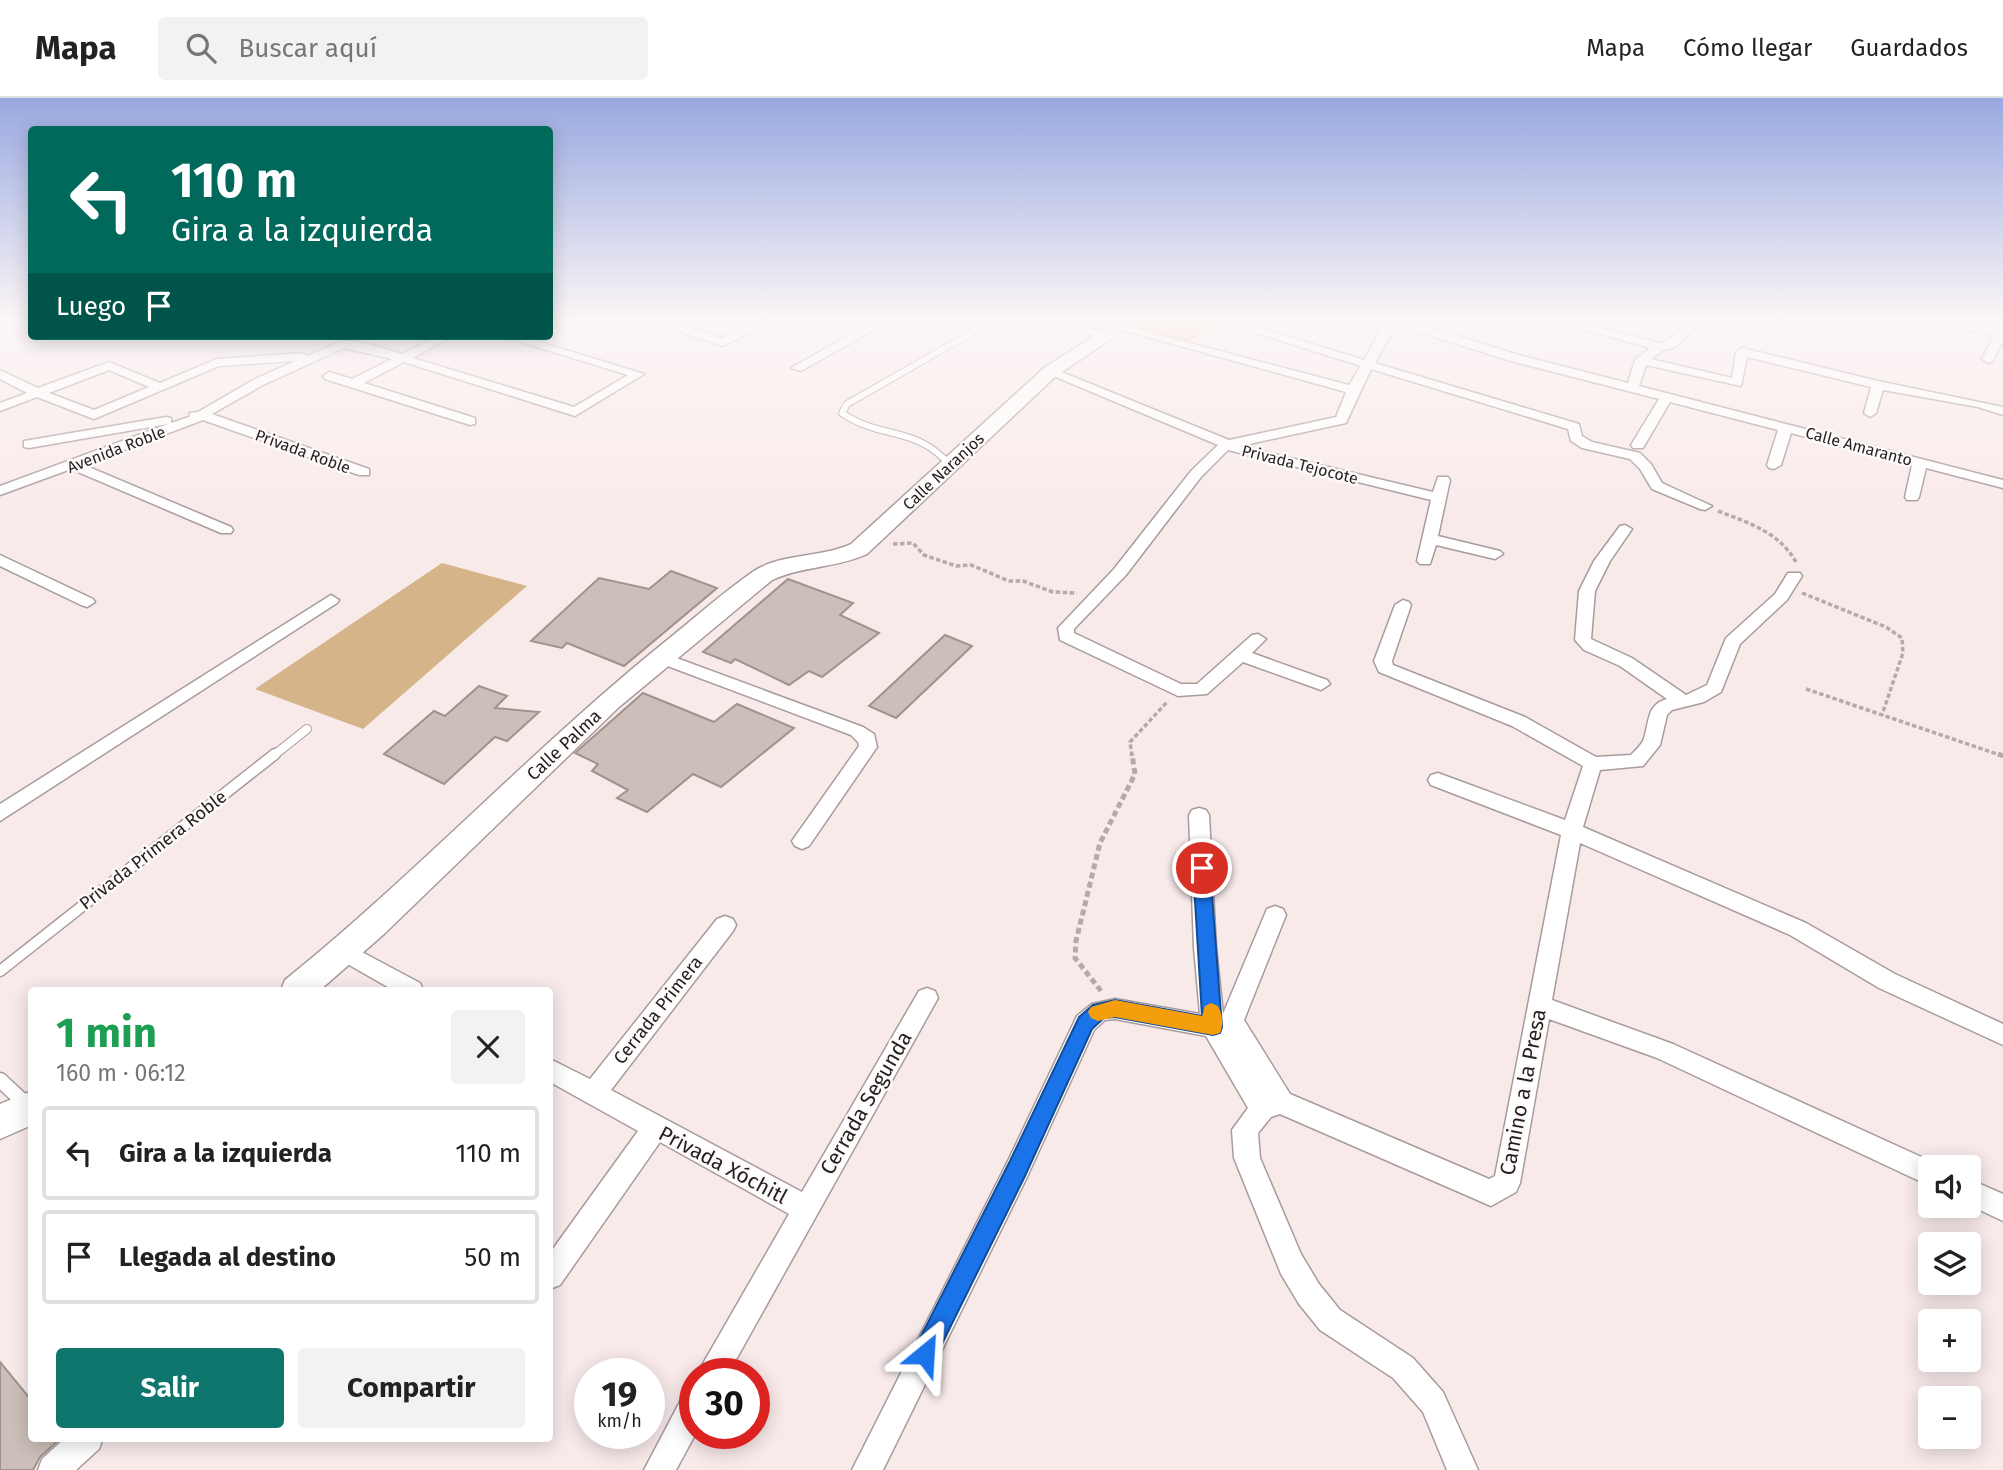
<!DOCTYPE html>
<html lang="es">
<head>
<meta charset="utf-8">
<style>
  body { margin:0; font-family:"Fira Sans",sans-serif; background:#f2f2f2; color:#222; height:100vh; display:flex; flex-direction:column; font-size:26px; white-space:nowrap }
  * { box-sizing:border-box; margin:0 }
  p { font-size:23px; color:#767676 }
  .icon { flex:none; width:38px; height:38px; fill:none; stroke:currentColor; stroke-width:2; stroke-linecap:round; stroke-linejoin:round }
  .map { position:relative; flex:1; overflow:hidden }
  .side { position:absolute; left:28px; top:889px; width:525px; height:455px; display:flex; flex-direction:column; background:#fff; border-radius:7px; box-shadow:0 4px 18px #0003 }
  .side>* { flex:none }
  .guide { position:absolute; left:28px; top:28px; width:525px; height:214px; border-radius:7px; box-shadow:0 4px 18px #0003; background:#00695c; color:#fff; overflow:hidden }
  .controls { position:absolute; left:1918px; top:1057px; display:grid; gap:14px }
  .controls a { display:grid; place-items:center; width:63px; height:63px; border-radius:7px; background:#fff; box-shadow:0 4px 18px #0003; font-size:35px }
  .speed { position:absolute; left:574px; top:1260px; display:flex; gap:14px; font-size:35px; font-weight:700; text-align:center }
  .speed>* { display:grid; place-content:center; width:91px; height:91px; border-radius:50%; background:#fff; box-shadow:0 4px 18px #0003; line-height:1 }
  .speed small { font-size:18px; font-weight:400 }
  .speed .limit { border:10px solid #d22; background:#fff; color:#111 }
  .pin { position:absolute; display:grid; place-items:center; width:60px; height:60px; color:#fff; margin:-30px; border:4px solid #fff; border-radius:50%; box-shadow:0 2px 7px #0007 }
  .me { position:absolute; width:77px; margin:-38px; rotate:27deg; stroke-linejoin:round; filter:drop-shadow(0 0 5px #0008) }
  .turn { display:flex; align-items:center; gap:24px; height:147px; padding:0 28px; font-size:32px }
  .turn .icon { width:91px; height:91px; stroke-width:2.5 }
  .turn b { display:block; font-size:49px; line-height:60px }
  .then { display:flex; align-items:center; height:66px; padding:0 28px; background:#0003; gap:14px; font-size:26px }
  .round { display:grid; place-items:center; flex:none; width:74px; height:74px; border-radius:7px; background:#f2f2f2 }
  .headline { display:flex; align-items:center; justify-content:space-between; height:119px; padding:0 28px }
  h1 { font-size:42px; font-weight:700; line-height:52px; color:#1e9e55 }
  .action { display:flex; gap:14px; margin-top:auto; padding:14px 28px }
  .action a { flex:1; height:80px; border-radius:7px; background:#0f766e; color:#fff; font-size:28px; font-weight:700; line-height:80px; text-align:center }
  .action a+a { background:#f2f2f2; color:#222 }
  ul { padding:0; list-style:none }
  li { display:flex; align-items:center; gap:21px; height:94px; margin:0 14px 10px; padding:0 14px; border:4px solid #e0e0e0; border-radius:7px }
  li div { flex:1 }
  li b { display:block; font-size:26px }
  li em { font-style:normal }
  header { display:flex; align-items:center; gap:42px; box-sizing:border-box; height:98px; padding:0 35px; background:#fff; border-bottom:2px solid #e0e0e0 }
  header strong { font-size:33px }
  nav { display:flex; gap:38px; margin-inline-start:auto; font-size:24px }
  .search { width:490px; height:63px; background:#f2f2f2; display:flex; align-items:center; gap:18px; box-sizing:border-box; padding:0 24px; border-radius:7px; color:#767676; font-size:26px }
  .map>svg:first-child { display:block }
  .green { fill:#d5b48a }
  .building { fill:#ccbeb8; stroke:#a0938e; stroke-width:2 }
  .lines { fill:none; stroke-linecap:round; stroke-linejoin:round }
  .lane-far3-casing { stroke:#a99a9b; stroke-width:8 }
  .lane-far2-casing { stroke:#a99a9b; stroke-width:10 }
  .lane-far1-casing { stroke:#a99a9b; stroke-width:13 }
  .lane-casing { stroke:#a99a9b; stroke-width:17 }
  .street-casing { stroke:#a99a9b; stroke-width:3 }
  .secondary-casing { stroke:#a99a9b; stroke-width:3 }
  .highway-casing { stroke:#cfcece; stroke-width:3 }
  .path-far1 { stroke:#b5a9a9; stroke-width:3.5; stroke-dasharray:4.5 2.5; stroke-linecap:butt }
  .path { stroke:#b5a9a9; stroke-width:5; stroke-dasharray:6 3.5; stroke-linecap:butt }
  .lane-far3 { stroke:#fff; stroke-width:6 }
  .lane-far2 { stroke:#fff; stroke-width:8 }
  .lane-far1 { stroke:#fff; stroke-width:10 }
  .lane { stroke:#fff; stroke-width:14 }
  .street { fill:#fff; fill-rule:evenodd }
  .secondary { fill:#fff; fill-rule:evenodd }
  .highway { fill:#f57ac3; fill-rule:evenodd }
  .route { fill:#1a73e8; stroke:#114b97; stroke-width:2 }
  .slow { fill:#f59e0b }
  .labels { text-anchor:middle; stroke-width:5; stroke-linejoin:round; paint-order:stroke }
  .far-street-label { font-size:16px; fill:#241f1f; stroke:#fefafa }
  .street-label { font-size:18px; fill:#241f1f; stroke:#fefafa }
  .near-street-label { font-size:21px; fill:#241f1f; stroke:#fefafa }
</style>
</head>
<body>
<header>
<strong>Mapa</strong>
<div class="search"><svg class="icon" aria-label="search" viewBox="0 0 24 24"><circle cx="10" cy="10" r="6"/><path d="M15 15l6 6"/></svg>Buscar aquí</div>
<nav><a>Mapa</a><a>Cómo llegar</a><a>Guardados</a></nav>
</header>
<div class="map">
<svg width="2003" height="1372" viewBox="0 0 2003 1372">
  <rect width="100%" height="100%" fill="#f9eaea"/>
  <!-- green -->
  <path class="green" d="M1144,222h59l12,4 -27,18 -54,-16z
    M442,465l85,23 -164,143 -108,-40z"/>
  <!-- building -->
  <path class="building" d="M671,473l46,17 -93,78 -57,-23 -5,5 -31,-7 68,-63 50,11z
    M788,481l65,24 -13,12 39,18 -57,44 -13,-6 -20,14 -54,-26 -4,4 -28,-11z
    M945,537l27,11 -76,72 -27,-12z
    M479,588l28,10 -12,12 44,4 -32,29 -12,-4 -51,47 -60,-30 50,-43 11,5z
    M643,595l71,29 23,-18 57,24 -73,59 -28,-13 -46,38 -30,-14 11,-8 -36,-19 6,-7 -23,-11z
    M0,1264l32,39v37h29l-21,19 -7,13h-33z"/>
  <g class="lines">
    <!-- lane-far3 casing -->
    <g class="lane-far3-casing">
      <path id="lane-far3" d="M950,367c-35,-40 -69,-25 -108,-52l5,-9 147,-84"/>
    </g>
    <!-- lane-far2 casing -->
    <g class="lane-far2-casing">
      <path id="lane-far2" d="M273,658l34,-27"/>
    </g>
    <!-- lane-far1 casing -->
    <g class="lane-far1-casing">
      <path id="lane-far1" d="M0,873l275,-217"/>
    </g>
    <!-- lane casing -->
    <g class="lane-casing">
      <path id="lane" d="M0,982l28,26"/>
    </g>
    <!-- street casing -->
    <g class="street-casing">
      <path id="street" d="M645,222h19l58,18 37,-18h16l-52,26z
        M876,222h15l-90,51 -10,-3z
        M1056,222h17l39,17 -10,2z
        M1215,222h19l130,40 22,-40h19l114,35 109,28 7,-23 15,-12 -100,-28h20l90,23 6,-1 26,-22h13l-31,28 -10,2 -13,9 81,19 4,-26 6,-4 136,33 125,26v8l-25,-8 -95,-17 -7,23 -6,4 -6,-4 7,-26 -124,-30 -6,29 -95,-21 -7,21 364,94v8l-77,-20 -7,29 -2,3h-10l-2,-3 7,-32 -121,-32 -10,32 -7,4 -5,-1 -2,-3 11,-35 -108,-28 -27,46h-10l-2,-3 28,-46 -148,-38 -115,-36 -21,38 204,61 3,12 10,6 48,11 11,11 11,19 50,23 -7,4 -5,-1 -48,-20 -12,-20 -10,-10 -48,-11 -11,-7 -3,-12 -197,-60 -25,54 -106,23 193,46 5,-15h10l2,3 -12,56 62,15 3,3 -8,5 -59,-14 -6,19h-10l-3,-3 14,-61 -203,-50 -27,27 -75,98 -52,54v4l107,51h16l55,-49 6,-1 8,5 -14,14 75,27 3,4 -9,6 -78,-28 -36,32 -29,2 -118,-56 -2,-12 56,-59 77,-98 27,-26 -174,-73 10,-3 175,71 107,-23 10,-25 -231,-64 6,-3 228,60 12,-19z
        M1912,222h32l59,7v14l-11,21 -4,1 -6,-4 13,-25 -77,-11z
        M437,238h15l-39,22 161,49 54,-32 -127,-39h19l124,38 -69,42 -171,-54 -40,21 111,35v6l-5,1 -145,-46 -2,-3 6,-4 23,7 40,-20 -48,-11 -81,37 -51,29 157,55v6h-10l-156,-55 -119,45 147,62 2,3 -2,3h-10l-150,-64 -71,26v-9l168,-62 -139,24 -5,-1v-6l142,-24 5,1v5l18,-6 1,-4 8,-1 57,-33 40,-18 -76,5 -125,53 -57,-22 -37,14v-8l27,-10 -27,-14v-9l38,18 71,-26 51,21 57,-24 85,-6 5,3 36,-16 27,4 32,10zM109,272l40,17 -55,23 -45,-17z
        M1625,427l7,4 -22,32 -15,30 -4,48 41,19 54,37 21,-10 19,-47 49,-44 13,-21h12l2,3 -15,24 -47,44 -19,48 -17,10 -32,8 -5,5 -7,30 -17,21 -43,4 -17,57 223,96 89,51 108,50v21l-124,-57 -89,-53 -210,-92 -28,157 121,44 266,121 1,2h-10v19l-273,-128 -108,-39 -29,164 -4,9 -25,14 -211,-92 -9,3 -13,16 2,25 41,96 18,30 21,26 73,48 30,34 35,78h-31l-24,-58 -30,-34 -73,-48 -21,-26 -18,-30 -47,-116 -2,-28 16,-22 -42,-72 -91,-17 -10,1 -11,10 -67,147 -144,293h-31l157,-311 68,-143 15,-12 23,-5 85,15 -6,-66 -5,-133 3,-5 7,-2 7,2 3,5 7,133 7,66 44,-105 8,-3 8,3 3,6 -42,105 46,74 199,85 6,-3 66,-341 -130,-50 -3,-5 3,-5 7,-2 127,47 18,-54 -71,-40 -133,-54 -5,-11 21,-56 8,-5 6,2 2,3 -19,56 1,4 132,52 71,40 35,-2c4,-4 9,-9 12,-14 7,-17 2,-36 24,-42l-47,-33 -36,-16 -9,-10 4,-49 15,-30 26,-35z
        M0,457l93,44 2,3 -8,5 -6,-2 -81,-39z
        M331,497l8,5 -2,3 -337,218v-17z
        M663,555l200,74 11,7 3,13 -68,99 -7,3 -7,-3 -3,-5 67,-95 -1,-4 -7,-7 -194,-73 -3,-4z
        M725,818l8,3 3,6 -3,6 -122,159 191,102 117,-201 8,-3 8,3 3,7 -210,376h-31l92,-160 -129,-72 -100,143 -10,4v-36l88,-122 -88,-49v-23l40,20 127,-160z
        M345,845l75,40 3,7h-30l-56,-32 -3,-6 3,-6z
        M1969,1081l34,15v27l-34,-16z
        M695,1292l1,43 -20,37h-32l40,-76z
        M65,1340h38l-4,11 -23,21h-38l4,-11z"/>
    </g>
    <!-- secondary casing -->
    <g class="secondary-casing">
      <path id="secondary" d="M1119,222h20l-83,56 -189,178c-31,14 -65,12 -95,26l-153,127 -235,227 -64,56h-39l4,-10c134,-108 251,-235 386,-343 27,-22 54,-46 83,-66 28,-18 67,-13 97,-27l193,-176z
        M32,993v34l-32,14v-35z"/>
    </g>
    <!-- highway casing -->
    <g class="highway-casing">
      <path id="highway" d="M12,222h20v8l-17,-4z"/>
    </g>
    <!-- path-far1 -->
    <path class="path-far1" d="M1718,413c31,12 61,21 78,51
      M893,446l20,-1 11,12 32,11 15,-1 38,16h14l30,11 24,1
      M1802,495l84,34 16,11 1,15 -21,62
      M1806,591l197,67
      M1132,658l-2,-14 38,-41"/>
    <!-- path -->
    <path class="path" d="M1998,656l5,2
      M1101,893l-26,-33 1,-17 24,-98 35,-69 -3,-20"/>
    <!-- lane-far3 -->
    <use href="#lane-far3" class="lane-far3"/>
    <!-- lane-far2 -->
    <use href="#lane-far2" class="lane-far2"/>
    <!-- lane-far1 -->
    <use href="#lane-far1" class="lane-far1"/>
    <!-- lane -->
    <use href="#lane" class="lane"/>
    <!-- street -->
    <use href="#street" class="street"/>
    <!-- secondary -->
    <use href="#secondary" class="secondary"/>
    <!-- highway -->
    <use href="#highway" class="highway"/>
  </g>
  <!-- sky -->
  <linearGradient id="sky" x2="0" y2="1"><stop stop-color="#99a8e0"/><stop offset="0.54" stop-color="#fcf6f6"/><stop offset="1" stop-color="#fcf6f6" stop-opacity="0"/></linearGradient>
  <rect width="2003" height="414" fill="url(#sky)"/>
  <!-- route -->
  <path class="route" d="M1202,763l6,2 2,5 12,159 -2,6 -7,2 -98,-18 -11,1 -12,11 -67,147 -92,186 -8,4 -9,-4 -3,-8 3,-8 94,-185 69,-144 14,-12 22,-5 87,16 -9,-148 3,-5z"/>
  <!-- slow -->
  <path class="slow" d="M1115,902l87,16 3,-10 6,-3 7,3c4,8 6,18 2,27l-7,2 -98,-18 -17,4 -7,-3 -3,-6 3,-5z"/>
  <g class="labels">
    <!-- far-street labels -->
    <g class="far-street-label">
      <text transform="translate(1859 348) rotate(15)" y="6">Calle Amaranto</text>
      <text transform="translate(116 351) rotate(-21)" y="6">Avenida Roble</text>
      <text transform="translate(303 353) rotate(20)" y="6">Privada Roble</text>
      <text transform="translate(1300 366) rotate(14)" y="6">Privada Tejocote</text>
      <text transform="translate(943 373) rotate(-43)" y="6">Calle Naranjos</text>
    </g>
    <!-- street labels -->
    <g class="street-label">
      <text transform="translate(564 647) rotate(-43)" y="6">Calle Palma</text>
      <text transform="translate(153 752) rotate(-38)" y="6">Privada Primera Roble</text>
      <text transform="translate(658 912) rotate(-52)" y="6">Cerrada Primera</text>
    </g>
    <!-- near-street labels -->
    <g class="near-street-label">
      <text transform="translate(1523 994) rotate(-79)" y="7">Camino a la Presa</text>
      <text transform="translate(866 1005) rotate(-60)" y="7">Cerrada Segunda</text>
      <text transform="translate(723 1067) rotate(28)" y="7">Privada Xóchitl</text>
    </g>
  </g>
</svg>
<div class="controls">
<a><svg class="icon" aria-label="sound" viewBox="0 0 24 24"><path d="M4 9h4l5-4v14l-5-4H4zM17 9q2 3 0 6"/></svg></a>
<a><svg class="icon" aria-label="layers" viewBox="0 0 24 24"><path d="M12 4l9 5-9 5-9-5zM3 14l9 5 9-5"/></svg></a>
<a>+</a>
<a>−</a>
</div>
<div class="speed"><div>19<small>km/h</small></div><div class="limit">30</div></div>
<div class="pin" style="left:1202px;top:770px;background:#d93025"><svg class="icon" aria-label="arrive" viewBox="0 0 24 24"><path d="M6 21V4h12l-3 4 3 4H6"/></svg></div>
<svg class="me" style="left:925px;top:1256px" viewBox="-20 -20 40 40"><path d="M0-17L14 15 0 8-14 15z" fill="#1a73e8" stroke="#fff" stroke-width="4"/></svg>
<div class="guide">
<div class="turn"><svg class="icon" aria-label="left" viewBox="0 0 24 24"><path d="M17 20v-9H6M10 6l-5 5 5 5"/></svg><div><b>110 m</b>Gira a la izquierda</div></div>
<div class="then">Luego<svg class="icon" aria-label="arrive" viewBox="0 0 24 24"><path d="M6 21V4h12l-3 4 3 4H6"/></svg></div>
</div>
<section class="side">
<div class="headline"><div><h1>1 min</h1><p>160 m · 06:12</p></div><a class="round"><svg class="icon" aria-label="close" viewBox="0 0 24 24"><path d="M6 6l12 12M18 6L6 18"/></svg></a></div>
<ul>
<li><svg class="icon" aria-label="left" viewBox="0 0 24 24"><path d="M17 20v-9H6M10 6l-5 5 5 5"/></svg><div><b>Gira a la izquierda</b></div><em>110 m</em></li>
<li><svg class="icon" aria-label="arrive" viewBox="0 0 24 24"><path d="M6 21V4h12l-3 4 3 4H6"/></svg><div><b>Llegada al destino</b></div><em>50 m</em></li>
</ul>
<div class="action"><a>Salir</a><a>Compartir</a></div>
</section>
</div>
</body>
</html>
